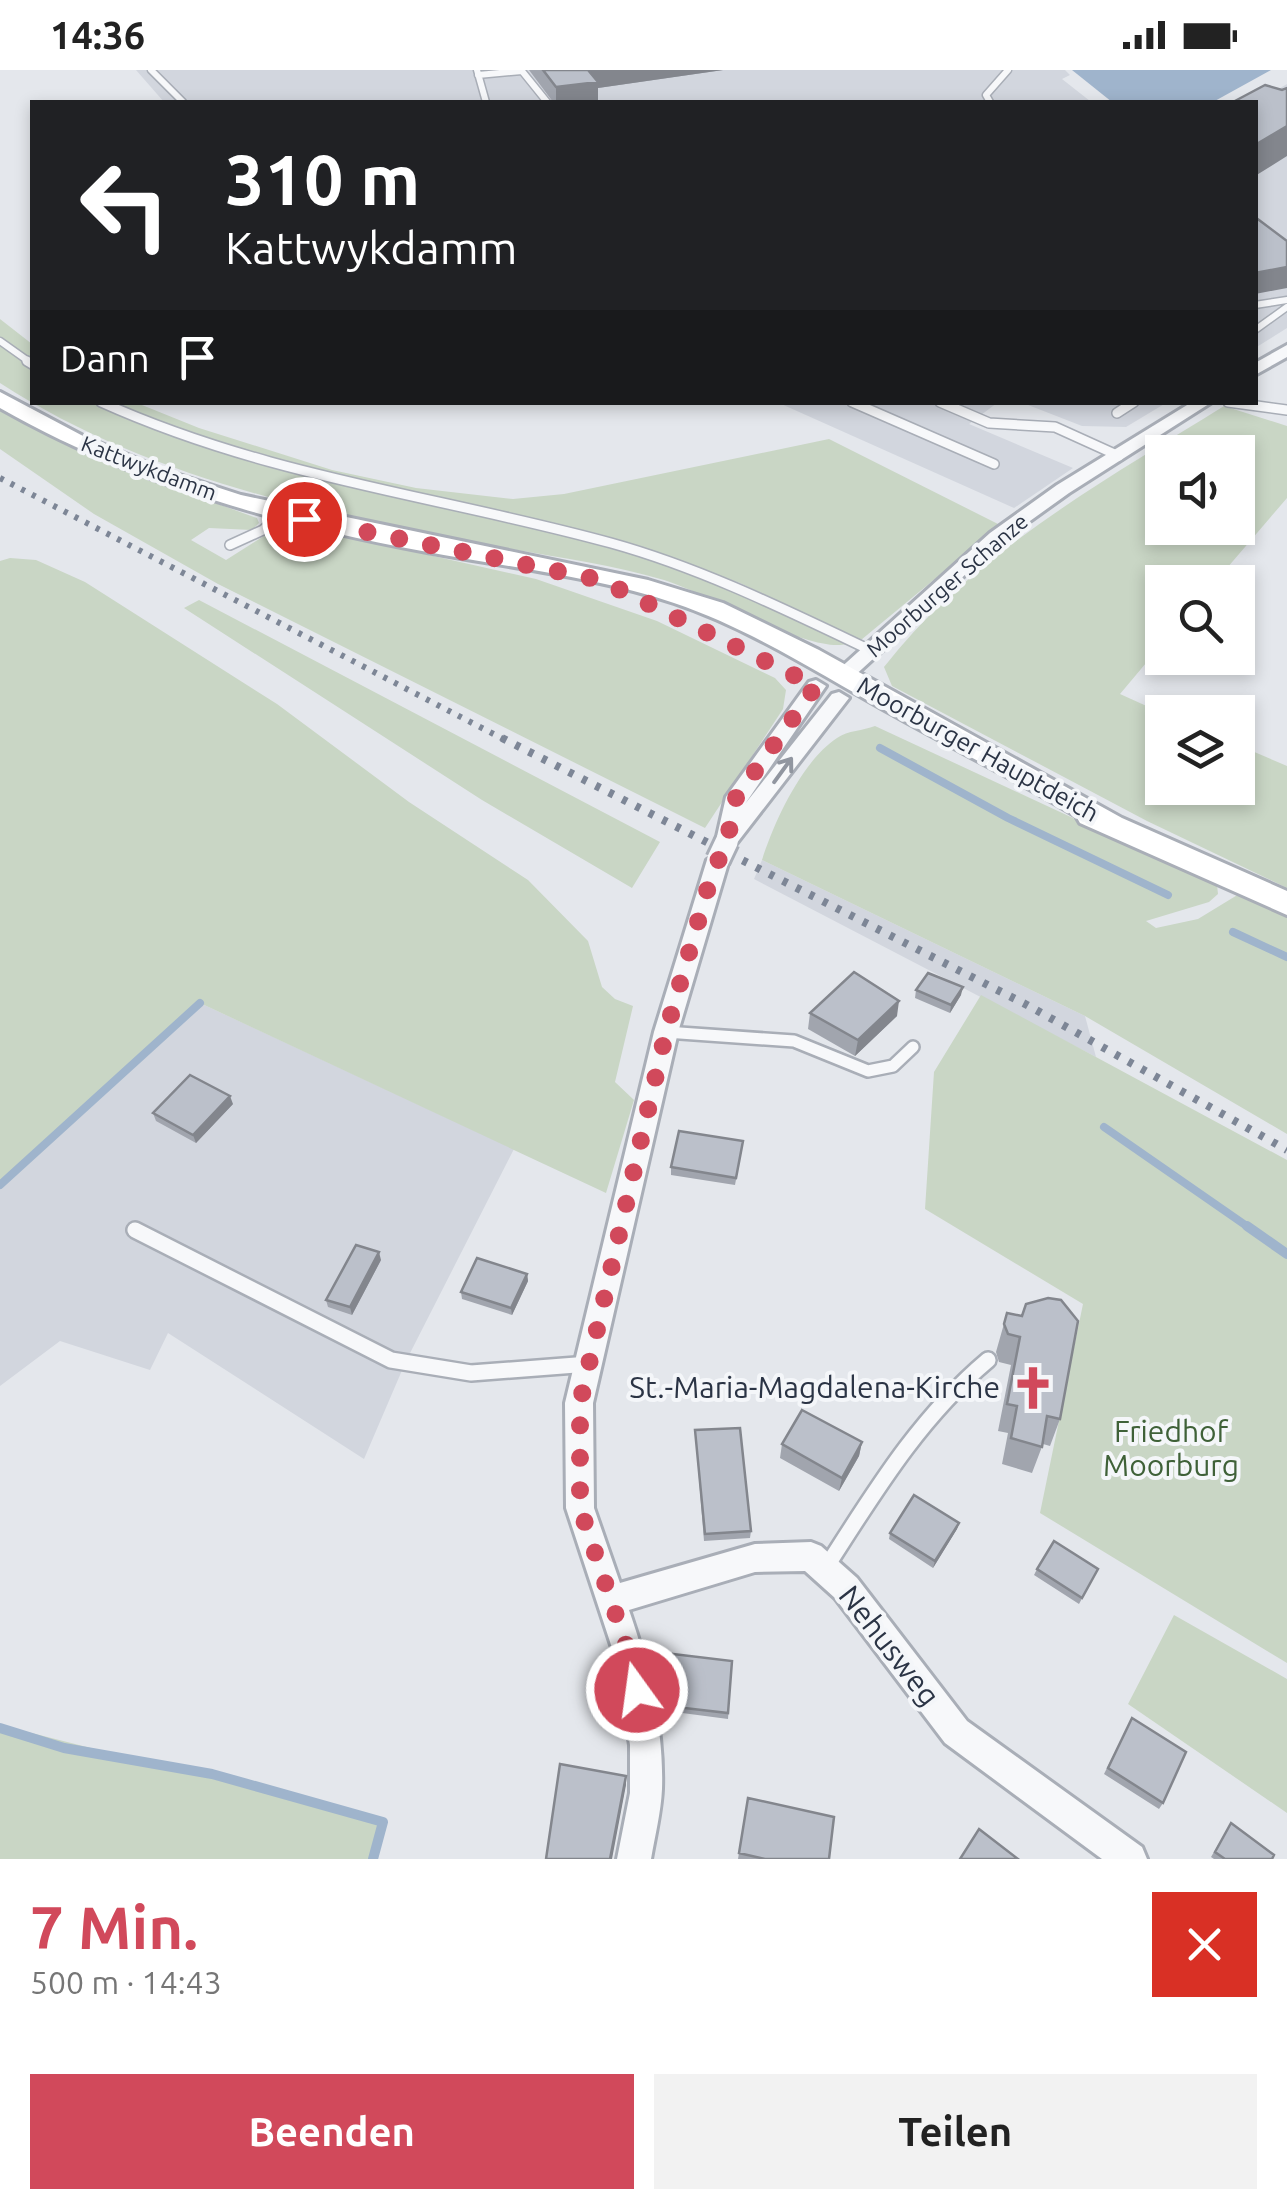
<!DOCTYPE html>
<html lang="de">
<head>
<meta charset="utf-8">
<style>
  body { margin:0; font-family:Ubuntu,sans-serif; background:#f2f2f2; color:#222; height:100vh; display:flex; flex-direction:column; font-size:38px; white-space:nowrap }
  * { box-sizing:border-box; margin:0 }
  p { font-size:32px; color:#767676 }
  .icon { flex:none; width:55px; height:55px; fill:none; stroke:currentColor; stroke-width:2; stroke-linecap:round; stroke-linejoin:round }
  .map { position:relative; height:1789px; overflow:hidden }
  .panel { display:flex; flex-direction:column; background:#fff; flex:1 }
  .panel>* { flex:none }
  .top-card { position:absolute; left:30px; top:30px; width:1228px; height:305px; border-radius:0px; box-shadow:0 5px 15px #0003; background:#202124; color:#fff; overflow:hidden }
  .buttons { position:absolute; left:1145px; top:365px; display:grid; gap:20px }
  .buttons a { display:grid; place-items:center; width:110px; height:110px; border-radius:0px; background:#fff; box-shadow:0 5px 15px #0003; font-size:50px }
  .pin { position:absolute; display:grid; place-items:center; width:85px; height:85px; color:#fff; margin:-42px; border:5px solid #fff; border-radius:50%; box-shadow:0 2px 10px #0007 }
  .me { position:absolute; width:110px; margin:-55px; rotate:346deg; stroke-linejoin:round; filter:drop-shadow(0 0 8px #0008) }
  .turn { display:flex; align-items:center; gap:35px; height:210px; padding:0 30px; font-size:45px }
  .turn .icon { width:130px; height:130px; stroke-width:2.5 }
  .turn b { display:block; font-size:70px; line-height:85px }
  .then { display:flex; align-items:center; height:95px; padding:0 30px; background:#0003; gap:20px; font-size:38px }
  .round { display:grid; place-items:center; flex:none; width:105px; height:105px; border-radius:0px; background:#f2f2f2 }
  .summary { display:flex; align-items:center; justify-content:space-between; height:170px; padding:0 30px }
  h1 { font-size:60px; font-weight:700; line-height:75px; color:#d1495b }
  .primary-button { display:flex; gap:20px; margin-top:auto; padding:20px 30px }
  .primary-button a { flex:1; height:115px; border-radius:0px; background:#d1495b; color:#fff; font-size:40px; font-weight:700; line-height:115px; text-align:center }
  .primary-button a+a { background:#f2f2f2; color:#222 }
  .status { display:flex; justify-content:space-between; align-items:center; height:70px; padding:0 50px; background:#fff; direction:ltr }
  .status svg { height:28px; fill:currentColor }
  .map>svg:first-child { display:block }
  .built { fill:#d2d6de }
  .green { fill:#c9d6c5; fill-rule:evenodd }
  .water { fill:#9fb4cc }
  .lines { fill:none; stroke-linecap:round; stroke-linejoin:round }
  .stream-far1 { stroke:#9fb4cc; stroke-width:8 }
  .stream { stroke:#9fb4cc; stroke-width:10 }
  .service-far3-casing { stroke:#a9aeb7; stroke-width:9 }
  .service-far2-casing { stroke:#a9aeb7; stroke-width:12 }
  .service-far1-casing { stroke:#a9aeb7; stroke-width:16 }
  .service-casing { stroke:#a9aeb7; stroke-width:20 }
  .minor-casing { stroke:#a9aeb7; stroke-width:6 }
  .secondary-casing { stroke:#a9aeb7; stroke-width:6 }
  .service-far3 { stroke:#f7f8fa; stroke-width:6 }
  .service-far2 { stroke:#f7f8fa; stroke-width:9 }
  .service-far1 { stroke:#f7f8fa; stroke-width:11 }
  .service { stroke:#f7f8fa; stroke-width:15 }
  .minor { fill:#f7f8fa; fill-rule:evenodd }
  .secondary { fill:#fff; fill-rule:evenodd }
  .rail-far1 { stroke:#7d8696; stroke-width:6; stroke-dasharray:4 8; stroke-linecap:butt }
  .rail { stroke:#7d8696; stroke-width:8; stroke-dasharray:5 10; stroke-linecap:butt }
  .minor-bridge-casing { stroke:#a9aeb7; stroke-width:28; stroke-linecap:butt }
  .minor-bridge { stroke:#f7f8fa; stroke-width:22 }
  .wall { fill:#a1a5ae }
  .shaded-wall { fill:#83868d }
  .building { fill:#bbc0ca; stroke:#83868d; stroke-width:2.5 }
  .oneway { stroke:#9196a0 }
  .route { stroke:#d1495b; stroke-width:18; stroke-dasharray:0 32.4 }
  .labels { text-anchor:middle; stroke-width:8; stroke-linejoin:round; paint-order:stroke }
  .far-street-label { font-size:22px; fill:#2b3445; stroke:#f4f6f9 }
  .street-label { font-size:25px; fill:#2b3445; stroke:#f4f6f9 }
  .near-poi-label { font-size:30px; fill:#2b3445; stroke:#f4f6f9; text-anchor:end }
  .near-park-label { font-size:30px; fill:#3f6138; stroke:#f4f6f9 }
  .near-street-label { font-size:30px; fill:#2b3445; stroke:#f4f6f9 }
</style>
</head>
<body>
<div class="status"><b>14:36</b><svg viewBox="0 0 49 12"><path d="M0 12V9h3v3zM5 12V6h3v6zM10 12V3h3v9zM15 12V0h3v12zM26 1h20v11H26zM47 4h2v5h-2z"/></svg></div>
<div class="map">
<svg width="1287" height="1789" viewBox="0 0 1287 1789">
  <rect width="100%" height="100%" fill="#e4e7ec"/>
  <!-- built -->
  <path class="built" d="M136,0h929l5,5 -8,4 28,22 12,1h-938z
    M1287,14v244l-32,20v-245z
    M779,333h218l-28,21 104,44 -59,40z
    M1023,333h143l-40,24 -44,-1z
    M762,790l323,156 11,41 -342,-178z
    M200,933l314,146 -108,212 -42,98 -196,-126 -18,37 -90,-29 -60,45v-201z"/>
  <!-- green -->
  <path class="green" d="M0,249l32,25v58l105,1 62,25 133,42 84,18 97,11 51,-5 265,-55 171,86 -139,115 -121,-57 -81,-29 17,12 171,78c-37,10 -140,-51 -183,-64 -61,-18 -124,-25 -186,-37 -166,-31 -334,-67 -478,-160z
    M1224,336l63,20v72l-72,84h-53v62l-42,50 42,19v75h76v-43l49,21v122l-140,-67 -255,-135 -8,-19c89,-114 220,-186 340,-261zM1162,382h76v76h-76z
    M0,340l112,56 145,52 2,5 -7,7 -43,-2 -18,12 35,20 49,-31 25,-3 236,53 121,42 118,57 11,12 -3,19 -78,119 -487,-244 -124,-70 -94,-65z
    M10,488l26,2 49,22 192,122 132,98 119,78 60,61 14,46 13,12 18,7 -18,76 19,18 -28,93 -406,-190 -200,182v-624z
    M199,530l461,242 -28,46 -150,-88 -298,-192z
    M875,656l342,159 1,9 -9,8 -63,19 10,7 42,-9 41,-25 48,22v218l-202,-118 -323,-156c12,-38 40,-99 75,-122 11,-8 26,-7 38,-12z
    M981,925l306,165v503l-247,-150 43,-209 -158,-95 9,-137z
    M1174,1545l113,64v134l-159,-109z
    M0,1655l383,97 -10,37h-373z"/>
  <!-- water -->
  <path class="water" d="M1072,0h199l-58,32h-101z"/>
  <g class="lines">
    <!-- stream-far1 -->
    <path class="stream-far1" d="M880,678l128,70 160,77
      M1233,862l54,25
      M1104,1057l147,102
      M0,1115l200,-182"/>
    <!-- stream -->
    <path class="stream" d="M1247,1156l40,28
      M0,1658l64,20 148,26 171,48 -10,37"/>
    <!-- service-far3 casing -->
    <g class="service-far3-casing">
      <path id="service-far3" d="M151,0l32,32
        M477,0l9,32
        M478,5l44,-4 25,31
        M990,32l-4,-7 22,-25
        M1255,235l32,-5
        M1255,260l32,-23
        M0,271l31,22"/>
    </g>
    <!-- service-far2 casing -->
    <g class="service-far2-casing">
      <path id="service-far2" d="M27,291l5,3
        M101,332c169,76 335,93 510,141 90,25 175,67 259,107
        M852,332l142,62
        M940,332l49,21 66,4 64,29
        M1228,332l59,8
        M1117,343l17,-11
        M230,475l33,-15 19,-17"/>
    </g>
    <!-- service-far1 casing -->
    <g class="service-far1-casing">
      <path id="service-far1" d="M666,962l128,9 74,30 25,-5 20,-19"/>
    </g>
    <!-- service casing -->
    <g class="service-casing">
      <path id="service" d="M135,1160l256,130 80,13 118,-9
        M825,1499c49,-76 93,-150 163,-209"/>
    </g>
    <!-- minor casing -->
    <g class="minor-casing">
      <path id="minor" d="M1287,275v12l-32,18v-12z
        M1192,332h20l-143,91 -67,48 -151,138h-14v-8l153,-138 67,-48z
        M816,610l10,6 -81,118 87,-110 7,-2 10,6 -113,146 -9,4 -7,-2 -4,-5 10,-44 83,-115z
        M718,783l11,7 -51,172 -85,371 1,105 26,75 135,-39 56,-2 10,4 36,32 110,143 175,126 5,12h-45l-157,-116 -110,-145 -30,-27 -50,1 -126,38c20,58 35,117 33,179 -1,23 -7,47 -11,70h-34l13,-66v-48l-13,-82 -51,-155 -1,-105 89,-371 53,-172z"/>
    </g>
    <!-- secondary casing -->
    <g class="secondary-casing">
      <path id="secondary" d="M0,322l83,44 78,33 80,26 407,85 75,23 96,47 303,168 165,73v24l-207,-92 -4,-7c-61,-37 -124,-68 -186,-103 -70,-39 -139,-84 -216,-110 -80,-27 -169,-36 -252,-52 -149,-28 -290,-68 -422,-143z"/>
    </g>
    <!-- service-far3 -->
    <use href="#service-far3" class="service-far3"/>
    <!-- service-far2 -->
    <use href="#service-far2" class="service-far2"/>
    <!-- service-far1 -->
    <use href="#service-far1" class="service-far1"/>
    <!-- service -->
    <use href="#service" class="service"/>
    <!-- minor -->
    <use href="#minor" class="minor"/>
    <!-- secondary -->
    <use href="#secondary" class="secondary"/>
    <!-- rail-far1 -->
    <path class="rail-far1" d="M0,408l507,263"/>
    <!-- rail -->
    <path class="rail" d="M502,668l525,267 260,145"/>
    <!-- minor-bridge casing -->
    <g class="minor-bridge-casing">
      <path id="minor-bridge" d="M718,790l9,-19"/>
    </g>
    <!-- minor-bridge -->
    <use href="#minor-bridge" class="minor-bridge"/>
  </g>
  <!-- wall -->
  <path class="wall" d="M529,0h194l-125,18v13l-8,1h-37z
    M916,920l45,5 -11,18 -35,-15z
    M810,943l87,3 -42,40 -47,-27z
    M233,1034l-37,39 -40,-22 -3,-8z
    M743,1071l-8,44 -64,-10v-8z
    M381,1190l-29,55 -24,-8 -2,-7z
    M527,1204l1,7 -16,34 -50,-16 -1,-7z
    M1007,1243l53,106 -10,27 -7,-2 -11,29 -30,-9 6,-31 -10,-2 13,-66 -12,-3 -3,-10z
    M695,1360l56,101 -1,7 -46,3z
    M862,1372l-3,14 -20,35 -59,-33 2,-14z
    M959,1453l-2,6 -24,39 -44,-29 1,-6z
    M1037,1499h61l-19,35 -45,-29z
    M673,1584l59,7 -4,58 -61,-8z
    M1132,1648l31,85 -4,6 -55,-35z
    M748,1728l81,61h-91z
    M1231,1753l41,36h-58l-3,-2z"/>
  <!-- shaded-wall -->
  <path class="shaded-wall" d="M588,0h135l-125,18v13l-42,1v-15z
    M1287,56v30l-32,20v-31z
    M1287,187v31l-32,6v-21z
    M963,917l-2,8 -11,18 1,-8z
    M899,931l-2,15 -42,40 3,-16z
    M230,1026l3,8 -37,39 -3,-8z
    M379,1182l2,8 -29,55 -2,-8z
    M527,1204l1,7 -16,34 -1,-7z
    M862,1372l-3,14 -20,35 3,-13z
    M959,1453l-2,6 -24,39 2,-7z
    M626,1706v9l-14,74h-2z"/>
  <!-- building -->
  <path class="building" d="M543,0h45l10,12 -42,5z
    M1265,15l17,5 5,-2v38l-32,19v-43h-22z
    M1255,147l32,24v26l-32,6z
    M854,902l45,29 -41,39 -48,-27z
    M928,903l35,14 -12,18 -35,-15z
    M190,1005l40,21 -37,39 -40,-22z
    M679,1061l64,10 -7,37 -65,-11z
    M356,1175l23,7 -29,55 -24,-7z
    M477,1188l50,16 -16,34 -50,-16z
    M1048,1228l13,2 17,21 -18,98 -13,-3 -5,31 -31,-9 6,-32 -10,-2 13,-67 -12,-3 -4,-10 3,-11 15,3 4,-12z
    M802,1340l60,32 -20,36 -60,-34z
    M740,1358l11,103 -46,3 -10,-104z
    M914,1425l45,28 -24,38 -45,-28z
    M1054,1471l44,28 -16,29 -45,-29z
    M673,1584l59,7 -4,52 -61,-7z
    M1132,1648l54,34 -23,51 -55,-35z
    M560,1694l66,12 -16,83h-64z
    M748,1728l86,19 -5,42h-64l-26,-6z
    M1231,1753l43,32 -2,4h-47l-10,-7z
    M979,1759l39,30h-58z"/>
  <!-- one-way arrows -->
  <defs><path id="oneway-shaft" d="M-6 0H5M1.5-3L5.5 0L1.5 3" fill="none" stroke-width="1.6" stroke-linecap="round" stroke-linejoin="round" transform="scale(2.5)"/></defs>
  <use class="oneway" href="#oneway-shaft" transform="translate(783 700) rotate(-54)"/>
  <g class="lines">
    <!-- route -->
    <path class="route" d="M304,449l296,61 216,106 -80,112 -9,43 -16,36 -45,155 -86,371v105l52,155 5,27"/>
  </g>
  <!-- icons -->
  <defs>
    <g id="church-bare" transform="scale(3.45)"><path d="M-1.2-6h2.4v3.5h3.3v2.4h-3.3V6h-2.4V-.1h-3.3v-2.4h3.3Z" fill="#d1495b" stroke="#f4f6f9" stroke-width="2.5" paint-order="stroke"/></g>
  </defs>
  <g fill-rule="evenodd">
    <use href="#church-bare" x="1033" y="1318"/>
  </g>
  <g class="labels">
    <!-- far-street labels -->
    <g class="far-street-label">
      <text transform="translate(149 398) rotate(21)" y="8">Kattwykdamm</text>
      <text transform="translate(947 515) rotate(-41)" y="8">Moorburger Schanze</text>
    </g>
    <!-- street labels -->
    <g class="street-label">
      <text transform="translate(978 679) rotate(29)" y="9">Moorburger Hauptdeich</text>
    </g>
    <!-- near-poi labels -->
    <g class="near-poi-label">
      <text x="1000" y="1328">St.-Maria-Magdalena-Kirche</text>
    </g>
    <!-- near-park labels -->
    <g class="near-park-label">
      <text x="1171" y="1372">Friedhof<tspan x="1171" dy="34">Moorburg</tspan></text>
    </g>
    <!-- near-street labels -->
    <g class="near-street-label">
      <text transform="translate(889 1576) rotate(52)" y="10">Nehusweg</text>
    </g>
  </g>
</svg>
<div class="buttons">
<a><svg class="icon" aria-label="sound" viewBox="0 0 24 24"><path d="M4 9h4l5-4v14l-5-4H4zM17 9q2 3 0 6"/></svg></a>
<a><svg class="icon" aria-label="search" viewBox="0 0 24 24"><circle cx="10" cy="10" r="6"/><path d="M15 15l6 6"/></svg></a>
<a><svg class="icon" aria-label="layers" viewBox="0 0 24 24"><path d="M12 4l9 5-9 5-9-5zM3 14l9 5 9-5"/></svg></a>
</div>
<div class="pin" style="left:304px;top:449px;background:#d93025"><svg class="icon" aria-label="arrive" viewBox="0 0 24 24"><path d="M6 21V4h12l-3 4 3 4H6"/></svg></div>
<svg class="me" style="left:637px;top:1620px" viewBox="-20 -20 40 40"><circle r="17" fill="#d1495b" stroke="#fff" stroke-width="3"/><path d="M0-11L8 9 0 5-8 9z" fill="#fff"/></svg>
<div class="top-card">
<div class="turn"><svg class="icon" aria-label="left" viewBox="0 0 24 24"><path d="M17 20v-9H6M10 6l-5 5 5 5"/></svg><div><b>310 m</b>Kattwykdamm</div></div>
<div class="then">Dann<svg class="icon" aria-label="arrive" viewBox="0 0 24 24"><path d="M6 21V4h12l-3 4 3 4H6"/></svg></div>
</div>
</div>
<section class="panel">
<div class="summary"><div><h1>7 Min.</h1><p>500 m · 14:43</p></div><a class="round" style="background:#d93025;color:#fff"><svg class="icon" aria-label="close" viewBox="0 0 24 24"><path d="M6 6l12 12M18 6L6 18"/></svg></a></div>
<div class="primary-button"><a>Beenden</a><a>Teilen</a></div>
</section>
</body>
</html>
